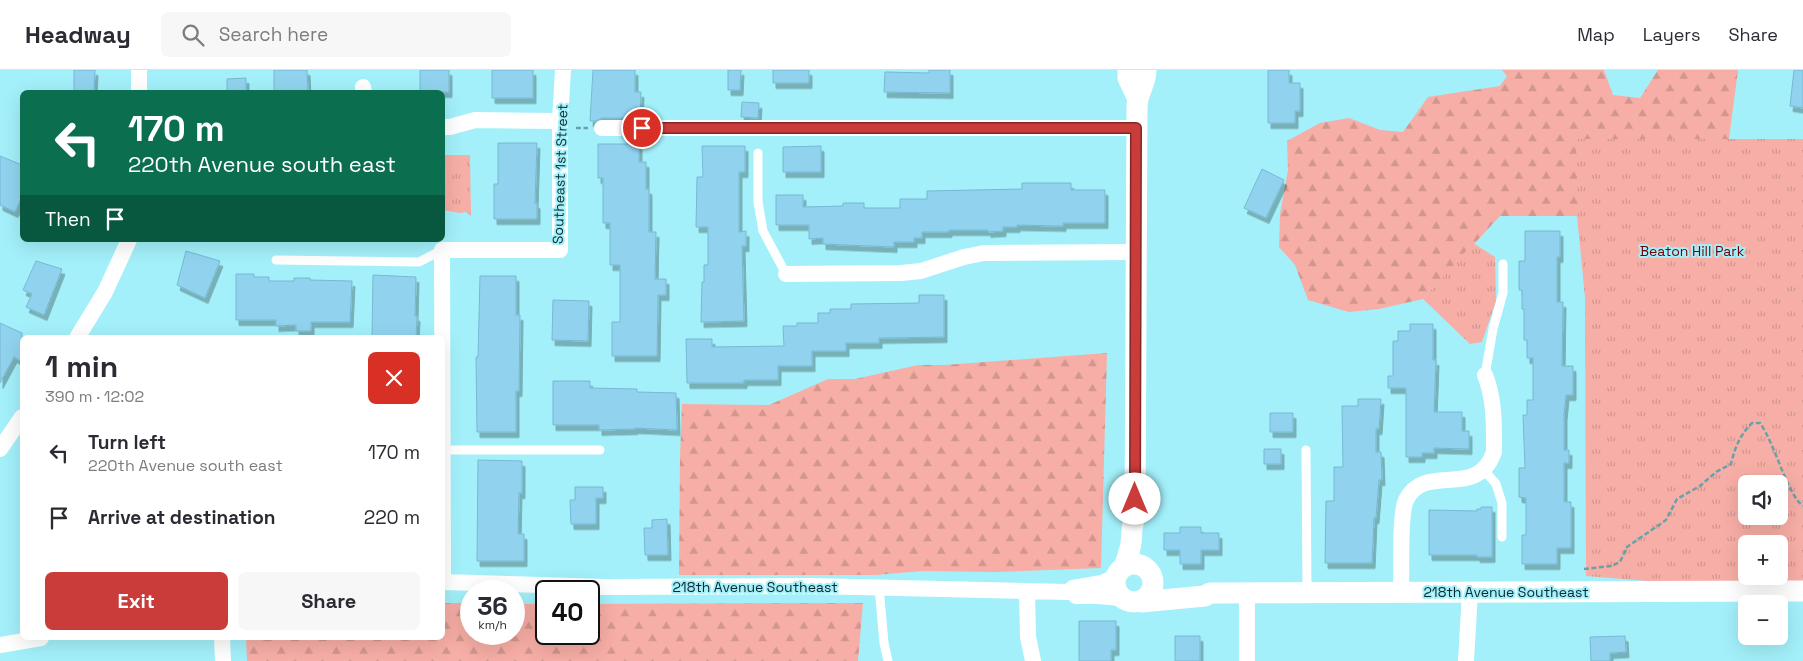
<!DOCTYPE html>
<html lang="en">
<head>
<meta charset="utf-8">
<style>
  body { margin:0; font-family:"Space Grotesk",sans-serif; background:#f7f7f7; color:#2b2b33; height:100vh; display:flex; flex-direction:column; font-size:19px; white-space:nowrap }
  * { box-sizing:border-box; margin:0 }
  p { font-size:16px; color:#7c7c81 }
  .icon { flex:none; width:28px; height:28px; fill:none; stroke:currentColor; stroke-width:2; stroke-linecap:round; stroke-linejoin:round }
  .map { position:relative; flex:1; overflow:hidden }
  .details { position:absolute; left:20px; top:265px; width:425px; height:305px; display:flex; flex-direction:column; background:#fff; border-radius:8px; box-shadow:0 5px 20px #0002 }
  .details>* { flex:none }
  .hud { position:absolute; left:20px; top:20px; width:425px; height:152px; border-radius:8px; box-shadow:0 5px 20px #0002; background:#0b6e4f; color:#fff; overflow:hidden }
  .tools { position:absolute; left:1738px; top:405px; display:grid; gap:10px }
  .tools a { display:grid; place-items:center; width:50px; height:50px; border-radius:8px; background:#fff; box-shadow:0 5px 20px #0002; font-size:25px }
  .speed { position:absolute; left:460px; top:510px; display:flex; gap:10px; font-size:25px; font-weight:700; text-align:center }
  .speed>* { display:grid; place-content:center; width:65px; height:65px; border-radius:50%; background:#fff; box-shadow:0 5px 20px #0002; line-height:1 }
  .speed small { font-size:12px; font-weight:400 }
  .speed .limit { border:2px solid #111; border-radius:8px; background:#fff; color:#111 }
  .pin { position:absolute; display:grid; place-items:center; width:42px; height:42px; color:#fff; margin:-21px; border:2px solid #fff; border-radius:50%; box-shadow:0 1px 5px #0007 }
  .me { position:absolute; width:55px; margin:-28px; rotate:0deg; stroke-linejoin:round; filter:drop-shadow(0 0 4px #0008) }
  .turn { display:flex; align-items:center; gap:18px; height:105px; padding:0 25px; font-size:22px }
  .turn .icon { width:65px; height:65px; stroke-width:2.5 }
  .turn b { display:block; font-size:35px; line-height:42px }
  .then { display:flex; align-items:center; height:48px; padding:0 25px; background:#0003; gap:10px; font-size:19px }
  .round { display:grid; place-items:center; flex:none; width:52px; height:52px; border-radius:8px; background:#f7f7f7 }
  .head { display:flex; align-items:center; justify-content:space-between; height:85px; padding:0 25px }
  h1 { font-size:30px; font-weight:800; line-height:38px }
  .action { display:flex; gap:10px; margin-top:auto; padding:10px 25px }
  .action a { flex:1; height:58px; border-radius:8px; background:#ca3c3a; color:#fff; font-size:20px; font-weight:800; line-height:58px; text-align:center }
  .action a+a { background:#f7f7f7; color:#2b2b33 }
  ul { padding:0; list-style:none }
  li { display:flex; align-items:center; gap:15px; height:65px; padding:0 25px }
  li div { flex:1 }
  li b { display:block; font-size:19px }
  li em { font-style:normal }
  header { display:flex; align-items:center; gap:30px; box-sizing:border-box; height:70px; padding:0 25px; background:#fff; border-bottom:1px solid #e1e1e2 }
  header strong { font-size:24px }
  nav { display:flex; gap:28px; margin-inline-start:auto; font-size:18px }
  .search { width:350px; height:45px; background:#f7f7f7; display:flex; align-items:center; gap:12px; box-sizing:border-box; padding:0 18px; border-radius:8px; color:#7c7c81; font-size:19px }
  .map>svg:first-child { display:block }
  .forest { fill:url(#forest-firs) }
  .park { fill:url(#park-tufts); fill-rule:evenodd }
  .building { fill:#91d3ee; stroke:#77b8d2; filter:url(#shadow) }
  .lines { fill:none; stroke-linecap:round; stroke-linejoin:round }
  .path { stroke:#67a2aa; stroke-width:2.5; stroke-dasharray:5 2.5; stroke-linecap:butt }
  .service { stroke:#fff; stroke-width:9 }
  .minor { stroke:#fff; stroke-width:16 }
  .tertiary { stroke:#fff; stroke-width:21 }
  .route-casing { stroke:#832726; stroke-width:12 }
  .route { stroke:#ca3c3a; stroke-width:9 }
  .labels { text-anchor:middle; stroke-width:4; stroke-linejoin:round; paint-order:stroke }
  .street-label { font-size:14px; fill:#092a2e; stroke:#a3f0fa }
  .park-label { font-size:14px; fill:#6f0009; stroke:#a3f0fa }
</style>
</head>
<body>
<header>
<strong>Headway</strong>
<div class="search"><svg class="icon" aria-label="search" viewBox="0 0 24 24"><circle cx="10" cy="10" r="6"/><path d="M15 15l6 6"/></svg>Search here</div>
<nav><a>Map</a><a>Layers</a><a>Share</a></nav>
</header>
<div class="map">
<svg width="1803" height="591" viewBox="0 0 1803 591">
  <defs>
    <pattern id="forest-firs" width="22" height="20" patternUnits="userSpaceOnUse" patternTransform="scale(1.25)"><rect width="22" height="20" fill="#f7aea6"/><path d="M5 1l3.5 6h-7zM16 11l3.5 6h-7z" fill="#d2968f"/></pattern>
    <pattern id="park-tufts" width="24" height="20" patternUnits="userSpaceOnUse" patternTransform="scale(1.25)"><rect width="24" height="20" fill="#f7aea6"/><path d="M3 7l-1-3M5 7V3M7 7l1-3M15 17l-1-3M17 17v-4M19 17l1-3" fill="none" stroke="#d2968f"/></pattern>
    <filter id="shadow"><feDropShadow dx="3" dy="5.5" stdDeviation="0" flood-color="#0004"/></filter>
  </defs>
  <rect width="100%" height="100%" fill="#a3f0fa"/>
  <!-- forest -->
  <path class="forest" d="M1502,0h102l9,25 27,3 18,-28h80l-9,69 -144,215v-58l-8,-80h-77l-77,83 -44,10 -30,3 -41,-12 -13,-35 -16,-18 1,-33 8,-44 -1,-29 33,-18 29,-5 31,12 23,2 25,-35 72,-11 7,-10z
    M1107,283l-6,215 -106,4 -72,-1 -47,4h-197l1,-118 2,-53 87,1 59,-26h27l63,-14h27z
    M443,533h28v31h43v-30h32v30h43v-30l274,-1 -5,58h-611l-1,-23h196z"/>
  <!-- park -->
  <path class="park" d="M1576,69h227v446h-107l-110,-9 -1,-280 -7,-80zM1746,414h33v32h-33zM1746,474h33v32h-33z
    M443,85h27l1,61 -5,-4 -6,1 -17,-3z
    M1473,173l22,14 1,44 -14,41 -12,2 -47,-45z"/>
  <!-- building -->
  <path class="building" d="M74,0h21l-1,22h-20z
    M274,0h33l1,22h-34z
    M420,0h29v22h-29z
    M492,0h41v28h-41z
    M593,0h42v22h6l-1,26h-38l-7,3h-5z
    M728,0h13l-1,20h-12z
    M773,0h36v13h-36z
    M929,0h21v23l-66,-1 1,-20 44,1z
    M1268,0h21v13h11v28h-5v12h-27z
    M1794,0h9v38l-13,-2z
    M246,8v14h-19v-13z
    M742,32l17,1 -1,15 -17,-1z
    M498,73h39l-2,60h2v16h-43v-35h4z
    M598,74h41v18h7v27h3v43h7l-1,47h11v16h-8l-1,61h-45v-34h8v-57h-10v-42h-7v-45h-5z
    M702,76h43v26h-6v60l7,-1v15h-4l2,75 -43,1 1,-40h2v-17h4v-38h-12l1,-50h6z
    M821,76v26h-38v-25z
    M0,86l22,9v32l-7,15 -15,-7z
    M1262,99l22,11 -18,38 -22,-10z
    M1022,113h49v7h34v33h-42v3l-46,-1v2h-14v4l-15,1v-2h-39v2h-27v6h-8v4h-20v5l-71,-3v-6l-14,1v-14h-33v-30h27v12l40,-1v-3h21v5h36v-9h27v-8l95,-2z
    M1525,161h35v26h-3v45h6l-1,64h11v29h-7l-2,20v35h5v13h-5v39h7v46h-14v16h-35v-29h4v-37l-7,-1v-29h6l-2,-53h4v-15h6v-42h-6v-18h-3v-31h-2v-19h-3v-29h6z
    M186,181l34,10 -15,37 -28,-13z
    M36,191l26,8 -18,46 -18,-8 6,-13 -9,-4z
    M236,204h18v3h15v4h25v-3h16v2l42,1 -2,41h-39v9h-15v-6l-20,1v-6h-40z
    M373,205l43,2 -1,39h2l-1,22h-44z
    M480,206h36v39h4l-1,76h-3v41h-39l-1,-75h2z
    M919,225h25v42l-65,1v5h-33v8h-34v15h-34v14h-34v3h-57l-1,-44h26v8l72,-1 -1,-20h14v-3h21v-10h12v-4h21v-5l68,-1z
    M553,230l36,1 -1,40 -36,-1z
    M0,253l22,10v29l-8,-5 -14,26z
    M1410,254h23v36h3l-2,52h28v19h7v18l-35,-1v5h-12v4h-16v-69h-18v-12h5v-35h5v-10h12z
    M553,311h37v7l47,1v3l39,1 1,37 -42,-2v1l-36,1v-5h-46z
    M1358,329h23l-2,30h-3v23h5l1,28h-3l-3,38h-2l-2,45h-47l1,-62h8v-34h9l-1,-61h16z
    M1270,343h23v19h-23z
    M1264,379h17v15h-17z
    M478,390l44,1v32h-3l-1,41h6v27h-47z
    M575,417h28v11h-7v26h-25l-1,-24h5z
    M1481,437h11v50h-15v-2h-48v-45l48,1v-2h4z
    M667,449l1,36h-23l-1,-27h8v-8z
    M1180,457h21v6h18v17h-18v14h-21v-14h-16v-17h16z
    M1079,551h37v29h-5v11h-32z
    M1175,566h25v25h-25z
    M1625,566l1,16 -16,1v8h-19l-1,-24z"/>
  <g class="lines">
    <!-- path -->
    <path class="path" d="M576,58h12
      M1584,499l27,-3 9,-4 7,-15 39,-27 11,-21 23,-13 16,-14 15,-8c4,-17 9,-29 21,-41h8c15,21 27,71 43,83"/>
    <!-- service -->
    <path class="service" d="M758,83v49l5,29 23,43
      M276,190l143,2 23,-12
      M1485,305l8,-46 10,-36v-29
      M442,380h158
      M1306,380l1,142
      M1484,400l12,14 6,19v34
      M879,517l5,56 4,18"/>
    <!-- minor -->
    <path class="minor" d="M139,0v22
      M363,17l1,5
      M442,57h8l25,-7 85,1
      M602,58h534
      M786,204l115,-1 20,-2 43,-14 20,-4 151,-1
      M77,268l28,-46 24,-52
      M0,379l22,-32
      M442,512l165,5 204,-1 257,6 5,-4 29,-5 15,-7
      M443,512l-1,-332h118v-129l3,-51
      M1027,521l1,46 5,24
      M1401,522c1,-19 -2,-77 5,-92 19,-39 71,1 88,-48 0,-26 1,-52 -9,-77
      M1076,526h21l26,2
      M222,568l1,23
      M0,575l41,-7
      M1247,591v-68
      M1466,591l4,-69"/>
    <!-- tertiary -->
    <path class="tertiary" d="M1128,0v8l9,19
      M1115 513a19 19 0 1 1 38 0a19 19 0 1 1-38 0Z
      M1124,497c3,-8 6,-16 7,-24 1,-10 0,-17 4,-25l2,-411c0,-14 9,-23 9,-37
      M1141,532l64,-6 5,-3 593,-2"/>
  </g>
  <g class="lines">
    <!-- route casing -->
    <g class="route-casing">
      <path id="route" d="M642,58h494l-1,371"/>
    </g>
    <!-- route -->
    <use href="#route" class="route"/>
  </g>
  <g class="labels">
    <!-- street labels -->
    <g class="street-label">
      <text transform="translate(560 104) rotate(-88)" y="5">Southeast 1st Street</text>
      <text x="755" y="522">218th Avenue Southeast</text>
      <text x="1506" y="527">218th Avenue Southeast</text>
    </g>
    <!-- park labels -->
    <g class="park-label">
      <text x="1692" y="186">Beaton Hill Park</text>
    </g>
  </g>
</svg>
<div class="tools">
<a><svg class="icon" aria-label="sound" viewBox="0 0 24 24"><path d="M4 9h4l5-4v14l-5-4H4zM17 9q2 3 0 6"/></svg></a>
<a>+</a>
<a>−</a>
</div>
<div class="speed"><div>36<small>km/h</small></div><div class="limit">40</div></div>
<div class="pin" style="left:642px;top:58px;background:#d93025"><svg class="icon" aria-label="arrive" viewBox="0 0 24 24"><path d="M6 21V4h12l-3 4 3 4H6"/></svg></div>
<svg class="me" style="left:1135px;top:429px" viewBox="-20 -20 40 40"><circle r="19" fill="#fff"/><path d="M0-13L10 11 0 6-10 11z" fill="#ca3c3a"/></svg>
<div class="hud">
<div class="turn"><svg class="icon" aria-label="left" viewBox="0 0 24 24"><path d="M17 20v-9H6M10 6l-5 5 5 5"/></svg><div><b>170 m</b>220th Avenue south east</div></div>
<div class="then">Then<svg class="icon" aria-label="arrive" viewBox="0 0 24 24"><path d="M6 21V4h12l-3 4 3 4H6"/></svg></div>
</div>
<section class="details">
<div class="head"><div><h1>1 min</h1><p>390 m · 12:02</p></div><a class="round" style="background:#d93025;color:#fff"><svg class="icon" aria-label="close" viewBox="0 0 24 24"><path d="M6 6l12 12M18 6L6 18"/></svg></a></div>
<ul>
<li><svg class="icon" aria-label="left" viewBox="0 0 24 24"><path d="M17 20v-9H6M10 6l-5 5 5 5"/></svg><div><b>Turn left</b><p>220th Avenue south east</p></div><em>170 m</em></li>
<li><svg class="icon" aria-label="arrive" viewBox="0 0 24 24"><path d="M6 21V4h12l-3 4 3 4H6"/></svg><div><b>Arrive at destination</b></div><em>220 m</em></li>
</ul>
<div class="action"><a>Exit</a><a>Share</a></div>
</section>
</div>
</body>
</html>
